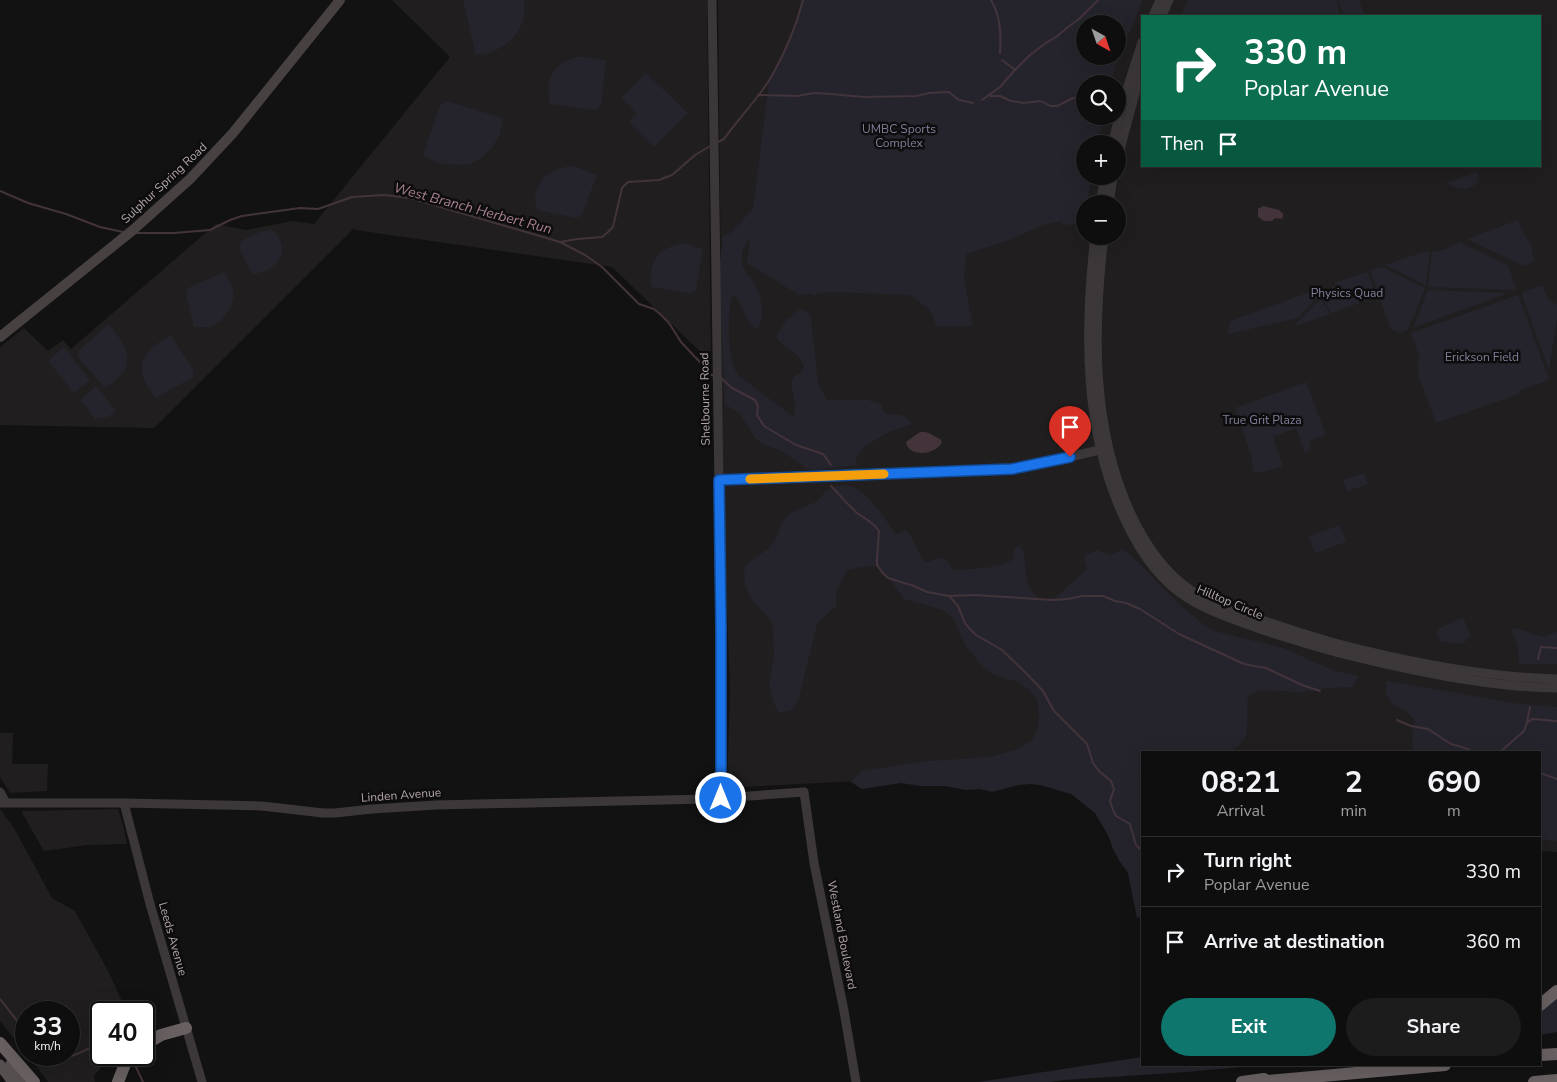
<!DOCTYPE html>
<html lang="en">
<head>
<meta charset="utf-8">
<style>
  body { margin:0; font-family:"Nunito Sans",sans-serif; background:#1c1c1c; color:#f1f3f6; height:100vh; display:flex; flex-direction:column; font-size:19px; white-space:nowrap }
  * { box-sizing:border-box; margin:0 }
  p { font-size:16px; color:#9b9c9e }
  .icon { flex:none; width:28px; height:28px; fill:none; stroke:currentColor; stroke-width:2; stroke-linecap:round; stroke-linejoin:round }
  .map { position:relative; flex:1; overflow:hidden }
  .panel { position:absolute; left:1141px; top:751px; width:400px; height:315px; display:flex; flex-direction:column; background:#0e0e0e; border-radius:0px; box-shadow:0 5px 20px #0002,0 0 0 1px #2e2e2e }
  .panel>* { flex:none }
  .top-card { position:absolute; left:1141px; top:15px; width:400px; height:152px; border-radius:0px; box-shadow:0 5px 20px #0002,0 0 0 1px #2e2e2e; background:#0b6e4f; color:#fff; overflow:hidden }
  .needle { width:32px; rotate:140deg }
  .tools { position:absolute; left:1076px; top:15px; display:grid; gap:10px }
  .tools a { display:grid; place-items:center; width:50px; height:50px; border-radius:50%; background:#0e0e0e; box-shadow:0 5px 20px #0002,0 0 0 1px #2e2e2e; font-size:25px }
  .speed { position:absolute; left:15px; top:1001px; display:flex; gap:10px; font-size:25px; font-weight:700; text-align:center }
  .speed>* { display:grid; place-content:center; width:65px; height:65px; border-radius:50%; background:#0e0e0e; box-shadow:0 5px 20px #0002,0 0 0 1px #2e2e2e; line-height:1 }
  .speed small { font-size:12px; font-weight:400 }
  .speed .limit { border:2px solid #111; border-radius:8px; background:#fff; color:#111 }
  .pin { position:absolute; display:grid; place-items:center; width:42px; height:42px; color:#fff; margin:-51px -21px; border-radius:50% 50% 50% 0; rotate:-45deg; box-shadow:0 0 5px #0007 }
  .pin .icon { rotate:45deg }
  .me { position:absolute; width:55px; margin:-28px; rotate:0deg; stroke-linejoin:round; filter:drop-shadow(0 0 4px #0008) }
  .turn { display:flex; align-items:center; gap:18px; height:105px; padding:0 20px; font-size:22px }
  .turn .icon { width:65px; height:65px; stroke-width:2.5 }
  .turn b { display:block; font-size:35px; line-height:42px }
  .then { display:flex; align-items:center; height:48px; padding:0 20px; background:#0003; gap:10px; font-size:19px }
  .eta { display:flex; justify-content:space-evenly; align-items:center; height:85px; text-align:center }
  .eta b { font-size:30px; font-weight:700; line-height:35px }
  .action { display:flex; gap:10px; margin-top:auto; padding:10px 20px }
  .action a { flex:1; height:58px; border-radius:30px; background:#0f766e; color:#fff; font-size:20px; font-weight:700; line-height:58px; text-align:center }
  .action a+a { background:#1c1c1c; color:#f1f3f6 }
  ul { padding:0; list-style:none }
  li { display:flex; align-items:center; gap:15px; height:70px; padding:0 20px; border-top:1px solid #2e2e2e }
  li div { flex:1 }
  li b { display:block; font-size:19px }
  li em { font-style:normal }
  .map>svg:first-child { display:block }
  .built { fill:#201e1e; fill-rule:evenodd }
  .green { fill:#25242c; fill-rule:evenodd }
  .water { fill:#43343b }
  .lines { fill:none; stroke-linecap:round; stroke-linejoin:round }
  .stream { stroke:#43343b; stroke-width:2 }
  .tertiary { stroke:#3c3839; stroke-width:9 }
  .secondary { stroke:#474142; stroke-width:10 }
  .primary { stroke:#564f50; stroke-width:11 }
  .motorway { stroke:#686061; stroke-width:12 }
  .route-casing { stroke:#114b97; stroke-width:12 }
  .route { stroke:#1a73e8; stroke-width:9 }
  .slow { stroke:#f59e0b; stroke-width:9 }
  .labels { text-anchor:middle; stroke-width:5; stroke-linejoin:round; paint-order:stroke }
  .park-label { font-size:12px; fill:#817e9a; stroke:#0e0d0d }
  .street-label { font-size:12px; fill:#b2a5a8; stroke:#0e0d0d }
  .water-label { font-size:14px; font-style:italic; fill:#a98093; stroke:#0e0d0d }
</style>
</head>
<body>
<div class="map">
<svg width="1557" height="1082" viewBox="0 0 1557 1082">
  <rect width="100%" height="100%" fill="#131212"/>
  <!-- built -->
  <path class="built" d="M392,0h315l4,362 -99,-95 -257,-37 -1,-2 -200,200 -154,-3v-78l24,-19 24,23 15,-11 8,9 145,-125 30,6 46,-9 22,3 136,-167z
    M718,0h839v852l-17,-1v-99h-398l-266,28 -149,8 3,-96 -7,-193zM1142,16h398v150h-398zM1085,24h33v32h-33zM1085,84h33v32h-33zM1085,144h33v32h-33zM1085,204h33v32h-33z
    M0,733h13l-1,31h36l-1,27 -37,2 -10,-16z
    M0,809l14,19 38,70 23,13 33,60 19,41h-26v43h10l-17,21 1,6h-47l-20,-27h41v-43h-43v41l-26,-32z
    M118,809l5,16 4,19 -39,1 -44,6 -23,-40z"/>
  <!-- green -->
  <path class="green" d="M464,0h60c0,6 1,13 -1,20 -5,20 -27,34 -47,35l-13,-54z
    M803,0h340l-28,67 -4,17h-26v32h19l-6,28h-13v32h7l-5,28h-2l-2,20 -22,1 -1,-4 -18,4 -32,15 -44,14 -2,26 9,46 -36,1 -7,-17 -20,-15 -80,-3 -13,1 -2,3 -4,-2 -12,1 -52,-32 3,-25c-7,7 -10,19 -7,29 2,5 8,10 11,16 8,12 12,36 2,47l-9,-11 -9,-20 -6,-4c-4,22 -6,61 6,80l56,42 1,-13 -4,-21 3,-7 6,-3 4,-5c-5,-20 -22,-18 -28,-32l10,-15 14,-12 7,3 4,6 7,65 9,17h41l13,4 2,6 5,5c11,-1 18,-1 24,9l-21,7 -26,15 -9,12 1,7 -45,5 -6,-2 -23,-16 -22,-9 -6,-5 -15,-24 -15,-10 -6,-134 4,-34 6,-2 24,-25 16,-129 17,-33 13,-34zM1085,24h33v32h-33z
    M1188,0h149l3,16h-159z
    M1338,0h21l6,16h-21z
    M577,57h7l22,3 -5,46 -5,4 -46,-6c-5,-24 2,-40 27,-47z
    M646,73l42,40 -34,34 -25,-25 8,-9 -16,-15z
    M447,101l56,17 -4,18 -8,13 -10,9 -12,6 -13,1 -19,-2 -14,-8 17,-50z
    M573,166l24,9 -15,40 -6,3 -39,-8c-8,-25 11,-42 36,-44z
    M1478,172v9c-9,13 -21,7 -32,2z
    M1518,220l6,14 7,10 3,16 -1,2 -10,4 -56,-27z
    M272,230c22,18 5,43 -20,44l-13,-26 2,-7 19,-9z
    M1459,242l49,23 8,24 -3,1 -85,-3 4,-35 14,-3z
    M679,244h8l16,5 -7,41 -5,3 -40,-6c-2,-24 4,-37 28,-43z
    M1426,251l4,1 -4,34 -41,-21z
    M1382,267l43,21 -17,42c-7,3 -11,3 -17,-1l-21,-59z
    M224,272c3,6 8,12 9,18 3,13 -8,29 -19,35 -6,3 -13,2 -20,2l-8,-33 2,-6z
    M1367,272l10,25 -46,16 -9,-15 15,-16z
    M1543,285l4,13 10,7v13l-8,52 -27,-75 1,-3z
    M1315,290l4,6 -21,22 -70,16 2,-13z
    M1428,290h1l79,3 -95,35z
    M1518,295l31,84 -3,2 -25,9 -2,4 -83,29 -17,-46 -1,-11 1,-10 -8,-23z
    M1321,299l9,15 -37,13z
    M109,324c12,15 28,35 11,52 -5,5 -9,9 -16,11l-26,-30 1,-7z
    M171,335l23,36 -1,6 -37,21c-25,-30 -16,-46 15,-63z
    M64,347l26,33 -16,13 -26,-32z
    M1306,382l19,50 -2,4 -14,5 2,7 -3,1v3l-3,1 -9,-25 -23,9 10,29 -19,6h-11l-2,-17 -16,-47z
    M96,386l20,25 -8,6 -13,2 -15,-19z
    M1364,473l4,11 -21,7 -4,-11z
    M837,486c4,0 9,-1 13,0 16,2 36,34 45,47l3,1 8,-4c9,9 11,23 20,33 10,-4 9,-6 20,-4l7,11c16,-1 49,-1 61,-12v-7l2,-4h5c8,13 1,32 11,45 3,3 7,5 10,8l14,-3 31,-28 -3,-13 13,-6 13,5 13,-6 15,13 44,45 21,17 11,7 69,17 49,22 27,6 -7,11 -26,1 -13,3 -14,1 -40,-2 -11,6c-2,12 1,33 -3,42 -3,6 -10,11 -15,14h-88v166l-1,-2 -4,2 -9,-45 -8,-11 -7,-13 -4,-12 -14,-24 -24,-19 -31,-9 -9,-1 -13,1 -26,7 -12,-3 -14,1 -21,-4h-25l-19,-3 -39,6 -11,-7 11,-11 66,-10 50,-3 15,-2 26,-7 12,-8 7,-12 1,-14 -2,-15 -8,-10 -11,-8 -26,-8 -10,-8 -17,-21 -11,-26 -11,-9 -39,-11 -18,-25 -11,-8 -14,1 -13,3 -7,11 -5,12v13l-19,18 -18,74 -7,12 -13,3 -6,-11 -4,-18 5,-26 -1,-34 -23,-27 -5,-13 -1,-17 25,-19 8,-11 4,-13 9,-11 26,-11 9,-10z
    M1340,525l6,17 -31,11 -6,-17z
    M1463,617l8,20 -6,3 1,2 -6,2 -23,-3 3,-2 -3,-4v-4l2,-2z
    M1516,628l26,9 15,-5v32h-35l-3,-1 -1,-17 -6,-15v-2z
    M1386,681l134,23 37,3v134l-17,-2v-87h-127l-1,-18 3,-13 -9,-10 -12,-6 -8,-11z
    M1557,998v34l-17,3v-24z
    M1142,1057v8h122l-77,7 -123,8 -14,2h-72z"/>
  <!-- water -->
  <path class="water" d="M1263,206l16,4 4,4v3l-2,2 -6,-1 -3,3h-8l-6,-4v-8z
    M920,432c9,-1 12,4 20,7l2,3c-5,13 -34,16 -36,0z"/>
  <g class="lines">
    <!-- stream -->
    <path class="stream" d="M991,0c10,17 10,34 9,53
      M1002,60l12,9
      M758,95l39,1 17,-3 16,1 34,3 52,-1 13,-3 20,-1 10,8 14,3
      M990,96h10l11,5 13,2 17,-2 9,5h7l16,-8 12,-1
      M982,100l18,-13 14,-16 16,-16 16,-12 10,-6 12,-10 11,-8 19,-19
      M716,143l8,-4c14,-20 33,-39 46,-60 14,-24 26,-52 33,-79
      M0,191l28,12 38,11 34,13 23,5
      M135,233h39l36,-3 20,-10 12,-4 58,-8 18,1 34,-12 32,-2 26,3 150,44 25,13 17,12 37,37 15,5 6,5 9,9 12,19 14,15 8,8 7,9 4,2
      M560,242l17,-3 25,-2 6,-5 5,-5 9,-39 6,-6 31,-2 13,-5 23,-20 17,-10
      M721,378l11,10 23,12 3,6 -1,9 7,11 32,19 27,9 8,11
      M831,486c9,9 17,19 26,27 8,6 16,9 22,18l-2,28v6l5,7 6,6 26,8 13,6 22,4 26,-1 78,5 15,-1 14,-3h21l12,5 11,2 14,6 39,25 65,30 22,4 36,17 18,6
      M949,596l9,10 7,17 4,5 7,7 26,15 25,24 16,17 11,20 33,33 6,19 6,8 12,10 3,8 -4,12 3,9 3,6 14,8 6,21 6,6
      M1538,659l3,-12 16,1
      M1397,720l14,6 17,3 23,15 14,4 8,4
      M1527,722l3,-15
      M1500,752l24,-21 3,-8 5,-4 25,2
      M1540,773l17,6
      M0,999l26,33
      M48,1055c21,10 33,-6 53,-11
      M135,1065l8,17"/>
    <!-- tertiary -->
    <path class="tertiary" d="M712,0l9,628v170
      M1153,16l7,-16
      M1162,16l7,-16
      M1112,144l13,-49 17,-53
      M1118,157l24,-90
      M1100,204l5,-28
      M1109,204l4,-28
      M1095,236c-11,96 -12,197 31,286 14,30 34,59 63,77 18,11 37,18 57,25 30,11 61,20 93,29 68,17 147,34 218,35
      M1104,236c-11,93 -13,191 27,278 14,30 32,58 61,77 17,11 37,17 56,24 27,10 55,19 83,27 72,19 152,35 226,37
      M719,480l293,-11 41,-8 46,-11
      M0,792l6,11
      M0,803h124l138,3 61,7h12l37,-4 64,-4 272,-6 96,-7 10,71 30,148 12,71
      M124,803l26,101 52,178"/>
    <!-- secondary -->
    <path class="secondary" d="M0,337l133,-107 57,-51 43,-46 107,-133"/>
    <!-- primary -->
    <path class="primary" d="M11,1064l14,18
      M0,1065l13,17"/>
    <!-- motorway -->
    <path class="motorway" d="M1540,1005l17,-14
      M0,1043l34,39
      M144,1045l17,-10 25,-7
      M1540,1055l17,-1
      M118,1082l7,-18 7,-9
      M1242,1082l22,-3
      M1256,1082l189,-17
      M1534,1082l23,-2"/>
  </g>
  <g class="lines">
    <!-- route casing -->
    <g class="route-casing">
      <path id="route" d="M721,798v-170l-2,-148 293,-11 58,-12"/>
    </g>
    <!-- route -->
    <use href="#route" class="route"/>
    <!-- slow -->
    <path class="slow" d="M750,479l134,-5"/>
  </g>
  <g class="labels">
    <!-- park labels -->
    <g class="park-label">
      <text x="899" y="133">UMBC Sports<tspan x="899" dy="14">Complex</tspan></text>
      <text x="1347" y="297">Physics Quad</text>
      <text x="1482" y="361">Erickson Field</text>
      <text x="1262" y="424">True Grit Plaza</text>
    </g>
    <!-- street labels -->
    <g class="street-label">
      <text transform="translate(164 183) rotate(-43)" y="4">Sulphur Spring Road</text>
      <text transform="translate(705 399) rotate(-91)" y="4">Shelbourne Road</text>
      <text transform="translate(1230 602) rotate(23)" y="4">Hilltop Circle</text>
      <text transform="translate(401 795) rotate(-4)" y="4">Linden Avenue</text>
      <text transform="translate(842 935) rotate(79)" y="4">Westland Boulevard</text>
      <text transform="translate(173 939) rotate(74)" y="4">Leeds Avenue</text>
    </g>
    <!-- water labels -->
    <g class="water-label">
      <text transform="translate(473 208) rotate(15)" y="5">West Branch Herbert Run</text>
    </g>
  </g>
</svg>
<div class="tools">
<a><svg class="needle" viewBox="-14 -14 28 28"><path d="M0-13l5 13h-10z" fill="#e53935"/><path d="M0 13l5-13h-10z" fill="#9b9c9e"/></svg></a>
<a><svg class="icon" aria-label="search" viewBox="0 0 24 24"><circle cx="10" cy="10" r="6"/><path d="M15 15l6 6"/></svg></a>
<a>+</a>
<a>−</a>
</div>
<div class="speed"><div>33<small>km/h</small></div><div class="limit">40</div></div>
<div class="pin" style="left:1070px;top:457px;background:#d93025"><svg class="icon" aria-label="arrive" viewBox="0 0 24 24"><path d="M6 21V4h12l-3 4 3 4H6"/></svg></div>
<svg class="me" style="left:721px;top:798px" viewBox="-20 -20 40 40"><circle r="17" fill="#1a73e8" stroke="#fff" stroke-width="3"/><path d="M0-11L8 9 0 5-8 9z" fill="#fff"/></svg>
<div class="top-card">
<div class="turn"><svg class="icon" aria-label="right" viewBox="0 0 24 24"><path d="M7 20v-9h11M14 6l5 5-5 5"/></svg><div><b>330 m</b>Poplar Avenue</div></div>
<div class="then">Then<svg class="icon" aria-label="arrive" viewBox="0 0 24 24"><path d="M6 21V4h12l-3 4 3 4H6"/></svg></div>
</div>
<section class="panel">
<div class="eta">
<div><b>08:21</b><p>Arrival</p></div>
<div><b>2</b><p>min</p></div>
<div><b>690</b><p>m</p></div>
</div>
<ul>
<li><svg class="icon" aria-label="right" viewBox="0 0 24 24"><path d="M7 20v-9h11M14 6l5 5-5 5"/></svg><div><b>Turn right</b><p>Poplar Avenue</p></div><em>330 m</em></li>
<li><svg class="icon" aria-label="arrive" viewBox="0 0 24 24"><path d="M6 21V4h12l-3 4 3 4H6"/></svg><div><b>Arrive at destination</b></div><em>360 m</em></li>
</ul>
<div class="action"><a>Exit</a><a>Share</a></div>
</section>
</div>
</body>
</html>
